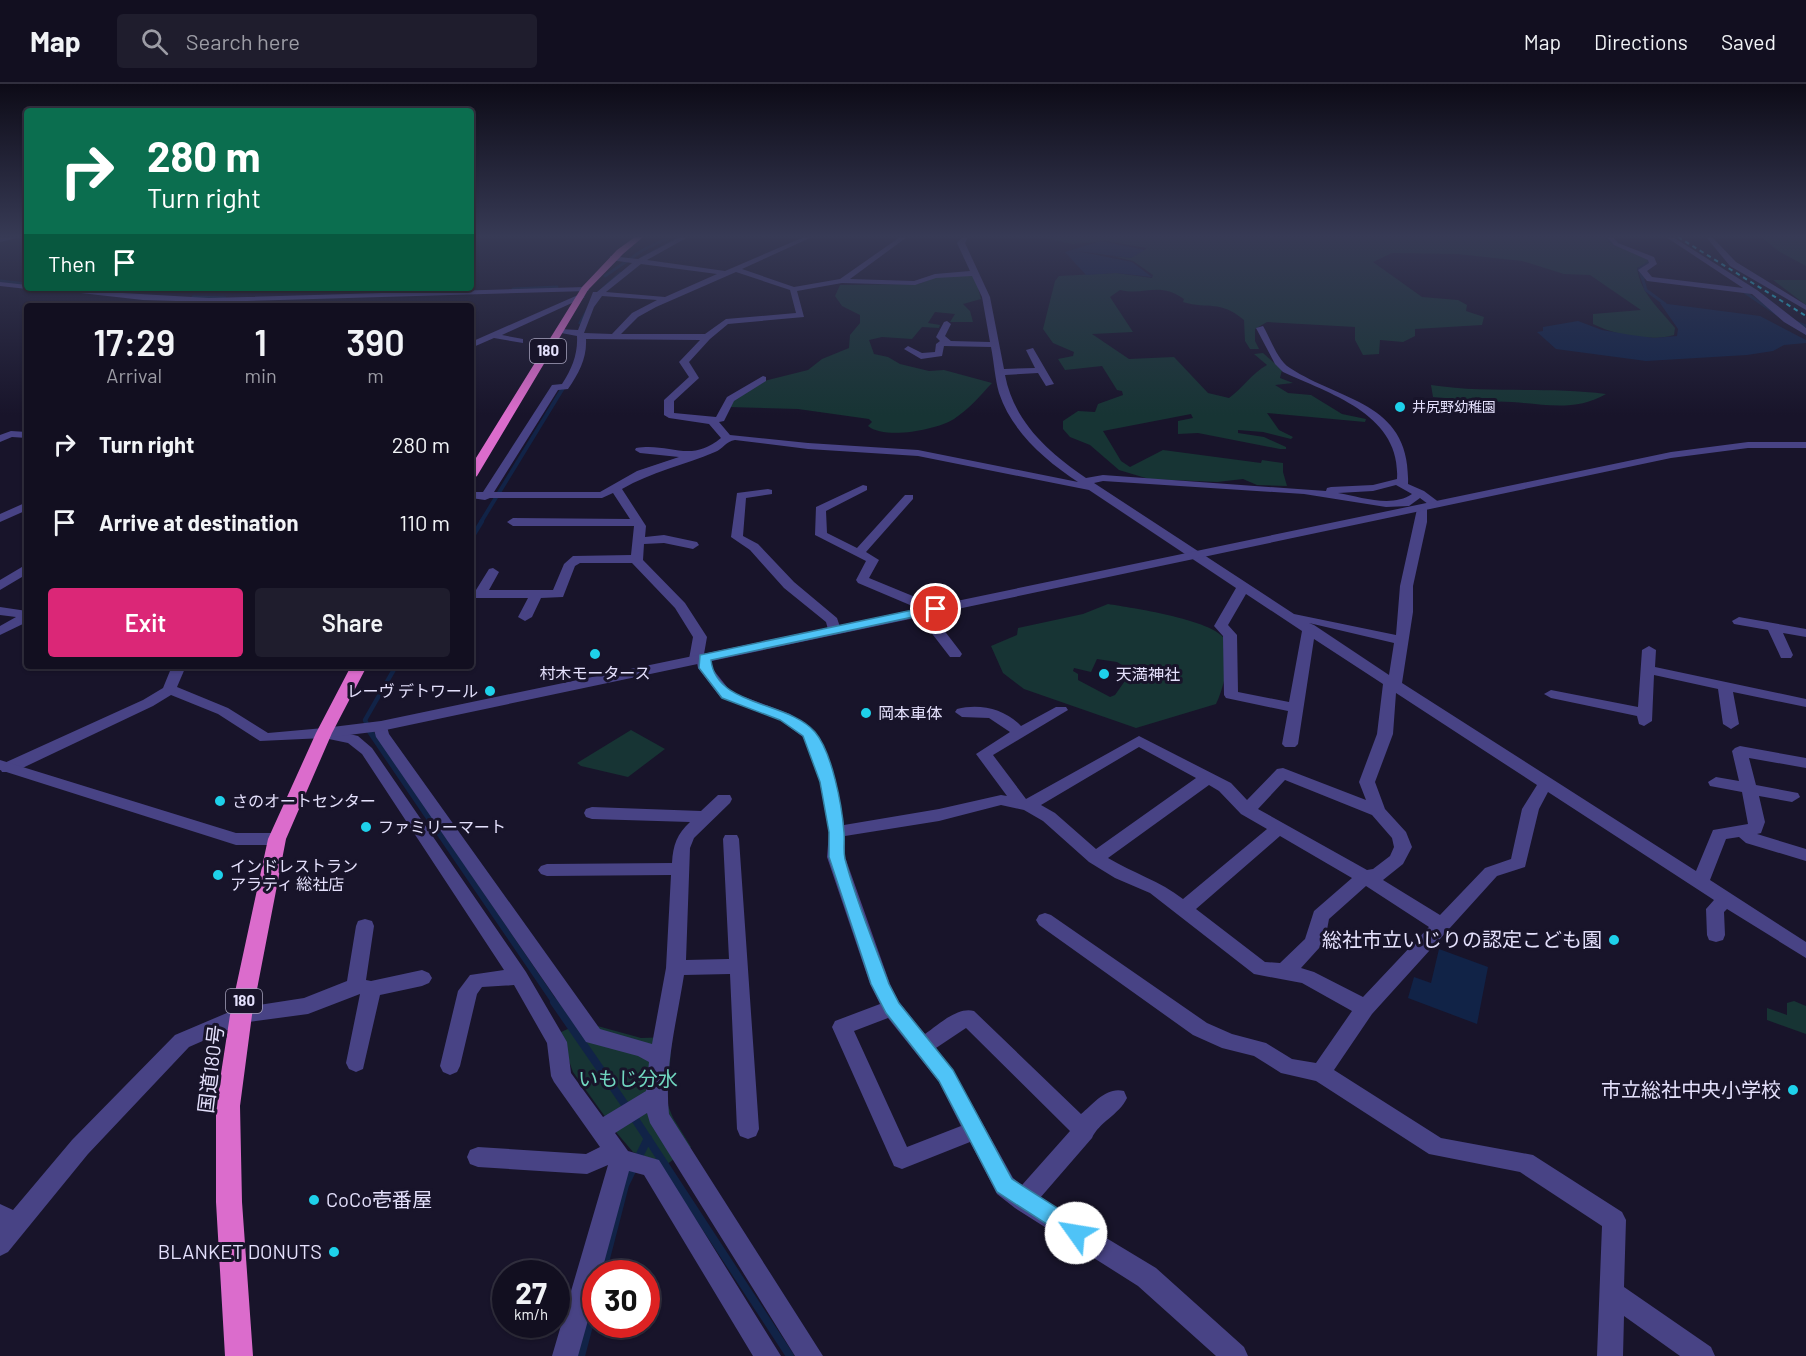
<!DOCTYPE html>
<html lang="en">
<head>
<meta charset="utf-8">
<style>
  body { margin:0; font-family:Barlow,"Noto Sans JP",sans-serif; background:#1f1d2d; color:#f1f3f6; height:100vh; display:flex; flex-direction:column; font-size:22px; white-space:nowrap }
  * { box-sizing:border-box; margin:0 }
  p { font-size:20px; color:#9c9ca5 }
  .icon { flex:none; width:33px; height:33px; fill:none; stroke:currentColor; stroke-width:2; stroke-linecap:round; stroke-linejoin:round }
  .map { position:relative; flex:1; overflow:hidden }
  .details { position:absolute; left:24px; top:219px; width:450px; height:366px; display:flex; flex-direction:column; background:#120f20; border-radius:6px; box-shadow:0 2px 4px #0004,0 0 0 2px #312f3e }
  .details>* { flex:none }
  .hud { position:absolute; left:24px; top:24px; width:450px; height:183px; border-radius:6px; box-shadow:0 2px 4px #0004,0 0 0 2px #312f3e; background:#0b6e4f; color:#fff; overflow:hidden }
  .speed { position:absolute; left:492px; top:1176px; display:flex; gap:12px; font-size:30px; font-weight:700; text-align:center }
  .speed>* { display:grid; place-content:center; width:78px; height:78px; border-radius:50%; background:#120f20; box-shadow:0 2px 4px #0004,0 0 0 2px #312f3e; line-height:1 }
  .speed small { font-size:15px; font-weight:400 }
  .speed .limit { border:9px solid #d22; background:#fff; color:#111 }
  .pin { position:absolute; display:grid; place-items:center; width:51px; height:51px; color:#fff; margin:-26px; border:3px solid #fff; border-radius:50%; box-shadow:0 2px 6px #0007 }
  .me { position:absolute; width:66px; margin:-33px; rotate:302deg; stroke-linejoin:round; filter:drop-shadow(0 0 4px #0008) }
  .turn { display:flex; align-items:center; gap:21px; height:126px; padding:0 24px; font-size:27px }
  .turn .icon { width:78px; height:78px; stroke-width:2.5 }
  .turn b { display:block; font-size:42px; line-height:51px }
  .then { display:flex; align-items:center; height:57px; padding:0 24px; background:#0003; gap:12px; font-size:22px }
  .eta { display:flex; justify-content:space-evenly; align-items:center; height:102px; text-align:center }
  .eta b { font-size:36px; font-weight:600; line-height:42px }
  .cta { display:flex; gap:12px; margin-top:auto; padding:12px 24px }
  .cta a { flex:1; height:69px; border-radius:6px; background:#db2777; color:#fff; font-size:24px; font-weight:600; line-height:69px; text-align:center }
  .cta a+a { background:#1f1d2d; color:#f1f3f6 }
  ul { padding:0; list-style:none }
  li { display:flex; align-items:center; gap:18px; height:78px; padding:0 24px }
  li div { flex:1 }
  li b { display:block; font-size:22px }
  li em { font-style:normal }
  header { display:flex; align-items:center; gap:36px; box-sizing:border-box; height:84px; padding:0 30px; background:#120f20; border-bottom:2px solid #312f3e }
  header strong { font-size:28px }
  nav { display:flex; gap:33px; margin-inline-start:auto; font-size:21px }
  .search { width:420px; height:54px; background:#1f1d2d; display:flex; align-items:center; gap:15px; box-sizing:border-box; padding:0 21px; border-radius:6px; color:#9c9ca5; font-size:22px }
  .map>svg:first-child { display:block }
  .green { fill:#173434; fill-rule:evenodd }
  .water { fill:#112347 }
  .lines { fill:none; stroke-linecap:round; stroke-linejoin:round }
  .stream-far4 { stroke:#112347; stroke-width:3 }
  .stream-far3 { stroke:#112347; stroke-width:4 }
  .stream-far2 { stroke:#112347; stroke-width:4.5 }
  .stream-far1 { stroke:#112347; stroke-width:6 }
  .stream { stroke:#112347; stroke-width:8 }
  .pedestrian { fill:#484385; fill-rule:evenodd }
  .minor { fill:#484385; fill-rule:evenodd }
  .tertiary { fill:#484385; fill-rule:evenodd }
  .trunk { fill:#db6ccc; fill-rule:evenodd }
  .rail { stroke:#1ed1ea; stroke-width:2; stroke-dasharray:4.5 4; stroke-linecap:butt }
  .route { fill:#4fc3f7; stroke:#337fa1; stroke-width:1.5 }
  .poi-dot { fill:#1ed1ea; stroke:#18142a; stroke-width:2 }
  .labels { text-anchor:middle; stroke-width:6; stroke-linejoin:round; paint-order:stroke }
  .far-poi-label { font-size:14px; fill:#e4e0fc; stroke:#18142a; text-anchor:start }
  .shield { fill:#18142a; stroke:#a7a3bd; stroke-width:1.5 }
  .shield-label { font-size:15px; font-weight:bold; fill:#e4e0fc }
  .poi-label { font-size:16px; fill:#e4e0fc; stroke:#18142a; text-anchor:start }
  .near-poi-label { font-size:20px; fill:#e4e0fc; stroke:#18142a; text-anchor:end }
  .near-street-label { font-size:20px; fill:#e4e0fc; stroke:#18142a }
  .near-park-label { font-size:20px; fill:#71d7c0; stroke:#18142a }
</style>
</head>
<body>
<header>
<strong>Map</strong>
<div class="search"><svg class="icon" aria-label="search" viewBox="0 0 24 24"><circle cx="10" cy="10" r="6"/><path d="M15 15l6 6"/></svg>Search here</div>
<nav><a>Map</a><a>Directions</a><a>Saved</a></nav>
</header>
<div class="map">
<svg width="1806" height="1272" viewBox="0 0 1806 1272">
  <rect width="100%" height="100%" fill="#18142a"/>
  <!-- green -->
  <path class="green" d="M1039,153h567l2,5 38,16 3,4 -12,6c4,26 22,40 38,60l-1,7c-23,7 -60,0 -81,-11v-10l48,-4 -51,-35 -26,-1 -42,-13 -65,-7 -65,-1 -19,9 49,35 36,3 9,5 -1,6 18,6 -2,8 -67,4v7l-12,6 -23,-2 -1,14 -16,1 -8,-15v-13l-88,-5 -12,7v12l4,8h-9l-5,-8 -1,-21c-25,-21 -35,-10 -61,-18l1,-3c-26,-18 -38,-3 -64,-9l-10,7 23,35 -41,2 37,25 45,-2 34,36 21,5c14,-10 23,-25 38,-33l-13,-11 9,-1 19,17 -2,8 13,5 -18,2 13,8 23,2 31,19 24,5 -1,3 -98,-9 12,17 14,7 -2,2 -28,-7 -25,-2v3l26,4 22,10v2h-6l-82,-16 -20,1v-13l15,-3 -2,-4 -88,17 18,30 9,6 33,-17 98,13 1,-3 21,3v9l4,14 -30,-1 -14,-6 -26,3 -68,-3 -30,-9 -29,-25 -20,-8 -7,-8v-8l15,-10 17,1 3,-8 25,-9 -1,-4 -5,-1 -15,-24 -37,4 -7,-11 15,-3 1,-4 -21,-9 -10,-14 12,-48 4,-5 57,-3 36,5 1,-3 -20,-14 -21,-5 19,2 16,-10 -42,-7 -32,3z
    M1761,153h45v29l-26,-14z
    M970,190l5,3 6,22 -18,5 7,7 3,11h-23l5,-8 -20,-2 -7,11 12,2 -1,3 -17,-1 -10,12 -30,-2 -13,3 5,14 14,3 12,7 29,7 15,-1 48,13c-12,13 -23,26 -38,36 -18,11 -69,21 -86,7l4,-4 -3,-3 -71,-10 -69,-2 3,-6 32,-20 44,-11 14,-11 27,-11 1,-13 10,-12v-8l-18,-9 -7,-10 5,-11 79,-1 16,-7z
    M1773,196h33v25z
    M1431,301c58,9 117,1 175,9 -42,25 -88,0 -133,10l-5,-4 -35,-3z
    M1108,520c25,4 99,15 115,33 11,13 0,54 -7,67l-80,24 -112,-39 -21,-16 -12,-27 26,-11 1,-7 65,-14zM1097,575l20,3 15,9 -17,24 -5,2 -32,-17v-6l-5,-3 1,-3 17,4z
    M631,646l34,19 -37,28 -47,-11 -4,-3z
    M1794,917l12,5v28l-39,-14v-12l20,7v-12z
    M583,938l58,16 31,-1 -5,66 6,15 18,29 -28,20 -5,-6 -25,-9 -17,-20 -43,-60 -14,-39z"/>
  <!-- water -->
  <path class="water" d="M1101,157l44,9 -14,8 -54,-7 55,11 20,15 -36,-4 -30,2 -21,-23z
    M1660,219l100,13 46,24v3l-22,2 -11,6 -26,4 -101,6 -90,-12 -19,-17 6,-1v-4l35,-6 24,9 29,5 23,3 23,-2 1,-7z
    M1439,865l49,18 -11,57 -69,-26 6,-21 17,6z"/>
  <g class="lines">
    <!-- stream-far4 -->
    <path class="stream-far4" d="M1606,153l11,9
      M642,174l38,-21
      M1648,174l2,4 -11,7 3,8 9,1
      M605,192l38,-26 27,-13
      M1642,193l4,13 19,14
      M0,197l27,3
      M68,204l53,5
      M513,205l44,-2
      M1743,207l41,28
      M193,213l32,1
      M1793,237l13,5
      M580,239l16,-28 24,-22"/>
    <!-- stream-far3 -->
    <path class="stream-far3" d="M481,438l82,-134"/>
    <!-- stream-far2 -->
    <path class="stream-far2" d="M471,455l11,-18
      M370,647l-5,-11 31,-54"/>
    <!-- stream-far1 -->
    <path class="stream-far1" d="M369,646l186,273"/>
    <!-- stream -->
    <path class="stream" d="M554,918l74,107
      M633,1032l157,240
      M602,1190l23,-89 23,-47
      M581,1272l15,-57"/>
    <!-- pedestrian -->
    <path class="pedestrian" d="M365,835l7,2 2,5 -8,54 5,1 51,-11 7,3 3,5 -3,5 -7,3 -42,9 -17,74 -7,3 -7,-3 -3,-6 14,-69 -52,20 -67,9 -7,-2 -3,-6 3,-6 70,-11 43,-17 9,-55 2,-5z"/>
    <!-- minor -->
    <path class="minor" d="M680,153h8l-41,23 78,11 79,-34h8l-70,32 52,18 46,-8 60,-42h7l-57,42 64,2 21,-7 35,-3 -13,-28 5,-6h6l-3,6 25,54 14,72 31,-1 -9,-18 7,-2 21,36 -8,2 -8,-13 -33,2c9,47 43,77 81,103l17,-3 223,16 1,-3 4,-1 42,-2 24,-6c4,-65 -67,-85 -114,-107l-8,-8 -19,-36 7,-2c8,13 14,34 27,42 52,34 121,34 118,116l16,7 16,12v4h-8l-12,-9 -11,8 -23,1 -82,-13 -201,-13 -9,2 200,131 102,21 4,-49 17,-77 6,-3 4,1v15l-14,64v26l-11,71 294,188 17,-41 35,-6 -6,-32 -32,-6 -2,-4 8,-5 23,4 -7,-30 3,-3 5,-2 66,12v10l-57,-10 7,27 42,8 2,4 -8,5 -33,-6 6,26 -4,11 -4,1 49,15v12l-60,-18 -7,-6 -13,2 -16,41 96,62v16l-79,-49 -3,3 1,23 -2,5 -7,2 -7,-2 -2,-5 -1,-26 8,-9 -166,-108 -9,17 -14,58 -28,9 -125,138 -38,56 107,68 92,17 89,57 4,8 -2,67 87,60 4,9h-35l-56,-40 -1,40h-26l5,-130 -82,-54 -91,-18 -113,-73 -35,-8 -27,-17 -32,-8 -29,-13 -154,-110 -3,-5 3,-5 6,-2 6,2 156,108 25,11 34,9 26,16 24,4 36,-52 -50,-28 -48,-9 -104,-81 -35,-15 -26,-16 -46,-41 -19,-11 -23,-5 -62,16 -94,15v21l45,127 9,18 26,32c13,-9 33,-28 49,-23l107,103c12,-10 26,-28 43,-23l3,7c-8,17 -28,24 -35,40l-52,60 116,70 88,79 4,9h-32l-78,-70 -123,-78 -18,-14 -27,-52 -68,27 -8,-3 -62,-139 3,-6 45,-17 -10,-20 -43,-127 2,-25 -9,-50 -11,-34 -6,-11 -23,-17 -59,-22 -23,-30 -1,-5 -8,-4 4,-22 -18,-29 -43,-45h-52l-5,3 -12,31 -22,1 -9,19 -7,4 -7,-4 10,-19h-57v-8h5l13,-21 4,-1 6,4 -10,18h64l11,-26 9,-8 58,-1 3,-29h-121l-6,-4 6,-4 117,1 -17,-26 -11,5h-112l-5,2 -14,-2v-6h12l69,-107 10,-1c10,-15 16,-30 15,-48l-21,-4 4,-3 18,1 15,-38h4l35,-29 -22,-3v-4l28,3zM641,180l76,10 -52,23 -59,-5zM736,188l54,18 6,23 -70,6 -21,15h-84l17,-17 18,-10zM972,192l10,21 8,45 -39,-1 -6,-5 6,-12 -4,-3 -3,1 -8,15 4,4 -4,3 -1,8 -13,1 -14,-7 -4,3 17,10 21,-3 2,-10 47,1c3,15 4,32 8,46 13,39 46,67 79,89l-160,-32 -110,-7 -78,-8 -11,-13 5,-1 10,-20 32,-20v-4l-3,-1 -36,21 -11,20 -42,-4v-12l25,-23 -10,-16 21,-23 18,-15 76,-7 -7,-26 45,-8 73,2 21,-7zM602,212l55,4 -25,13 -20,21 -28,-1 10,-26zM586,255l114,1 -21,22 10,15 -25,23v15l5,3 40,6 12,14c-31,26 -51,4 -85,10l-1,2 5,3 39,4 -42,14 -37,21h-106l64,-102 10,-1c11,-16 19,-31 18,-50zM735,356l73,9 110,7 171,34 147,98 -22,38 9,10 1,59 2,3 62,13 -6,33 3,3h10l3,-3 16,-105 69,45 -6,50 -18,48 7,18 -83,-32 -6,1 -30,31 -16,-17 -92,-47 -113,63 -33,-44 75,-45 -2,-3h-10l-35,19c-16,-17 -41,-23 -64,-17l-2,3 7,5 27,1 21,14 -34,22 31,42 -6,-1 -62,14 -95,16 -8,-43 -11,-34 -11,-17 -24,-17 -59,-22 -19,-24 -3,-13 -5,-1 3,-17 -22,-34 -42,-43 1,-16 20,-1 29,6 6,-4 -2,-3 -33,-7 -19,2 1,-11 -24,-37c29,-17 62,-24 93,-37 8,-3 11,-11 20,-12zM1396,401l16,9c-20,14 -51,3 -74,-1l35,-2zM1246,510l56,37 -13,71 -51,-10 -1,-57 -9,-10zM1309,539l85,20 -5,32 -75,-50zM1396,609l141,92 -15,24 -11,50 -26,9 -45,47 -57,-35 20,-16 9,-17 -6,-15 -21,-23 -10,-27 18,-48zM1139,663l57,31 -100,71 -41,-36 -14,-8zM1285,696l87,35 20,23 2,9 -4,9 -17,13 -6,1 -109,-61zM1209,701l10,6 22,23 26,15 -84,70c-23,-18 -50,-26 -75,-41zM1280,752l72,42 -38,33 -9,28 -25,24 -15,-1 -69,-53zM1366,802l63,41 -66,70 -49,-25 -13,-4 19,-21 6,-12 3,-16zM888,934l51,64 22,44 -54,21 -53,-116zM966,944l104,103 -48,54 -9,-7 -60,-108 -17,-22z
      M1607,153h6l5,6 36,14 3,7 -10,7 5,6 91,11 -77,-51h7l84,53 49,38v7l-22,-13 -32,-28 -105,-13 -9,-11 11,-7 -1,-3 -34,-15z
      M1706,153h6l24,25 70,43v5l-76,-44z
      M578,211l7,2 -83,38 21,4v4l-29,-5 -23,10v-6z
      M11,347l16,1v6l-15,-1 -12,5v-7z
      M863,401l4,1v4l-41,21 1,22 30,15 48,-53h8v4l-47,53 13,8 -10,18 51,21 40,52 2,3 -2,3h-10l-40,-52 -52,-22 -2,-3 10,-19 -51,-26 1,-28z
      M768,405l4,1v4l-26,4 -3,38 15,8 36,38 43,36 4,12 -2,3h-10l-3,-11 -42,-34 -34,-38 -19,-13 6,-44z
      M27,418v8l-27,12v-8z
      M27,480v10l-27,16v-10z
      M0,523l27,4v11l-27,13v-9l16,-9 -16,-2z
      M1739,533l67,12v8l-23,-4 10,22 -2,3h-10l-13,-28 -34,-6 -2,-3z
      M1649,562l7,4 -1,17 151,32v8l-73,-15 6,32 -8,5 -8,-5 -5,-35 -64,-14 -2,46 -8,5 -5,-2 -2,-8 -86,-18 -7,-4 7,-4 87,17 4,-57z
      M172,582h14l-9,21 51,21 40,25 56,-5 34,8 14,12 154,224 41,70 4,31 32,44 43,-26 3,-29 -11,-6 -52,-14 -210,-305 -3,-11 3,-3h10l3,11 211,295 52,15 14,-76 5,-93 -124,1 -6,-2 -3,-4 3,-4 6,-2 125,-1c1,-18 5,-29 18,-41l-98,-3 -6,-2 -2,-4 2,-4 6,-2 109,4 17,-16h12l2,4 -2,4 -36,35 -4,10 -4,112 43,-1 -6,-120 2,-4h12l2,4 20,290 -3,7 -8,3 -8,-3 -3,-7 -7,-155 -46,1c-7,45 -20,93 -15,139l154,242h-28l-145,-233 -3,-10 -32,20 13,18 31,9 122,196h-28l-109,-181 -15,-4 -28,103h-5v18l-18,64h-26l56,-191 -21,9 -109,-7 -8,-3 -3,-7 3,-7 8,-3 108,7 14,-7 -46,-65 -3,-6 -4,-33 -33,-58 -32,2 -5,7 -17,72 -3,6 -7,3 -7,-3 -3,-6 18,-75 12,-16 34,-5 -142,-216 -14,-11 -24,-5 -64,3 -42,-27 -47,-19 -18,11 -139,66h-12l-2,-4 2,-4 141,-64 20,-12z
      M241,923l7,2 3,6 -3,6 -59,26 -101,107 -80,98 -8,4v-52l13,6 59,-70 103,-105z"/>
    <!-- tertiary -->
    <path class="tertiary" d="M8,153h13l-21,5v-4z
      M0,198l27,3v3h3l-3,1 -27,-3z
      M585,203l4,2 -1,2 -379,11 -66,-2 -107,-12 173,10z
      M1748,358h58v6h-58l-77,10 -1290,273 -57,7 -8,-5 8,-5 57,-7 1290,-269z
      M0,676l236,73h41l6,2 2,4 -2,4 -6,2h-41l-236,-75z"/>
    <!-- trunk -->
    <path class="trunk" d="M635,153h8l-20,17 -35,36 -111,186 -6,4v-14l111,-179 35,-37z
      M351,582h16l-35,67 -46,106 -34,176 -12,91 2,96 11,154h-28l-9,-154v-96l14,-91 38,-176 48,-106z"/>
    <!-- rail -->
    <path class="rail" d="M1678,153l128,79"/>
  </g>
  <!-- sky -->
  <linearGradient id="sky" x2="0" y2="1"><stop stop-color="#0d0b17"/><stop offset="0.46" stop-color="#373a55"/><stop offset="1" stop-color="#373a55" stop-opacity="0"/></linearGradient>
  <rect width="1806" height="331" fill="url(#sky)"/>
  <!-- route -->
  <path class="route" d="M936,521l6,4 -1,2 -230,49c5,47 78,41 104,72 17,20 27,73 29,100 1,9 -1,18 1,27 11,42 29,84 44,125l10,19 54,67 59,109 72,46 3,8 -3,7 -8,3 -79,-51 -58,-111 -53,-68 -15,-29 -42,-127v-25l-9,-50 -17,-46 -23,-16 -58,-22 -23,-30 1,-13z"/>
  <!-- markers -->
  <g class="poi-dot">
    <circle cx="1400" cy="323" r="6"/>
    <circle cx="595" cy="570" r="6"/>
    <circle cx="1104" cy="590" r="6"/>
    <circle cx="490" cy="607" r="6"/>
    <circle cx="866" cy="629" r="6"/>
    <circle cx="220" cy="717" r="6"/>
    <circle cx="366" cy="743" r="6"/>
    <circle cx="218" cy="791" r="6"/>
    <circle cx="1614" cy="856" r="6"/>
    <circle cx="1793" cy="1006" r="6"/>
    <circle cx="314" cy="1116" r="6"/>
    <circle cx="334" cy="1168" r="6"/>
  </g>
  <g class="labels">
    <!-- far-poi labels -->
    <g class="far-poi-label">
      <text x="1412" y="328">井尻野幼稚園</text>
    </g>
    <!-- shield labels -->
    <g class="shield">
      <rect x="530" y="255" width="36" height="24" rx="4.5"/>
      <rect x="226" y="905" width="36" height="24" rx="4.5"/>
    </g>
    <g class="shield-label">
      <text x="548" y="272">180</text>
      <text x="244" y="922">180</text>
    </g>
    <!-- poi labels -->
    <g class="poi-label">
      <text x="595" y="595" text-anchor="middle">村木モータース</text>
      <text x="1116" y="596">天満神社</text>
      <text x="478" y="613" text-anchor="end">レーヴ デトワール</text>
      <text x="878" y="635">岡本車体</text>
      <text x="232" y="723">さのオートセンター</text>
      <text x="378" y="749">ファミリーマート</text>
      <text x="230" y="788">インドレストラン<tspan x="230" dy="18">アラティ 総社店</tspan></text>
    </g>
    <!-- near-poi labels -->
    <g class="near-poi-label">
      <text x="1602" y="863">総社市立いじりの認定こども園</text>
      <text x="1781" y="1013">市立総社中央小学校</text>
      <text x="326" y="1123" text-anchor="start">CoCo壱番屋</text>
      <text x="322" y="1175">BLANKET DONUTS</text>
    </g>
    <!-- near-street labels -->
    <g class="near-street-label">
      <text transform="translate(211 985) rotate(-83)" y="7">国道180号</text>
    </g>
    <!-- near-park labels -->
    <g class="near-park-label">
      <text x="628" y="1002">いもじ分水</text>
    </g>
  </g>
</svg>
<div class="speed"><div>27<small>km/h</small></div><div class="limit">30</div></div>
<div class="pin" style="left:936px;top:525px;background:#d93025"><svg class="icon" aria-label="arrive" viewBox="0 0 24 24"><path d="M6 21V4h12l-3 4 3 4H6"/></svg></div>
<svg class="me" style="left:1076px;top:1149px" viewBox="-20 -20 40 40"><circle r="19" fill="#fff"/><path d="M0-13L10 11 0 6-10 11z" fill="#4fc3f7"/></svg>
<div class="hud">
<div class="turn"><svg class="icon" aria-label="right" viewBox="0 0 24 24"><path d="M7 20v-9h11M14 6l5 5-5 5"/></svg><div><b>280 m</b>Turn right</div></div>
<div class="then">Then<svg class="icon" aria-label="arrive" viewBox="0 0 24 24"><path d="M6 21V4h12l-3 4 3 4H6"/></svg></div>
</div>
<section class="details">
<div class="eta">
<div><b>17:29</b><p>Arrival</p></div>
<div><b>1</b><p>min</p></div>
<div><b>390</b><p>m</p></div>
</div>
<ul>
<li><svg class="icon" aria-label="right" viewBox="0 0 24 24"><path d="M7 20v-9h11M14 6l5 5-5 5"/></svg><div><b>Turn right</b></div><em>280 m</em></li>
<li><svg class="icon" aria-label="arrive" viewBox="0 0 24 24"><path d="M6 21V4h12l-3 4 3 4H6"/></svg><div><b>Arrive at destination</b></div><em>110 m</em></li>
</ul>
<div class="cta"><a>Exit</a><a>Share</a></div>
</section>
</div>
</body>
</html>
